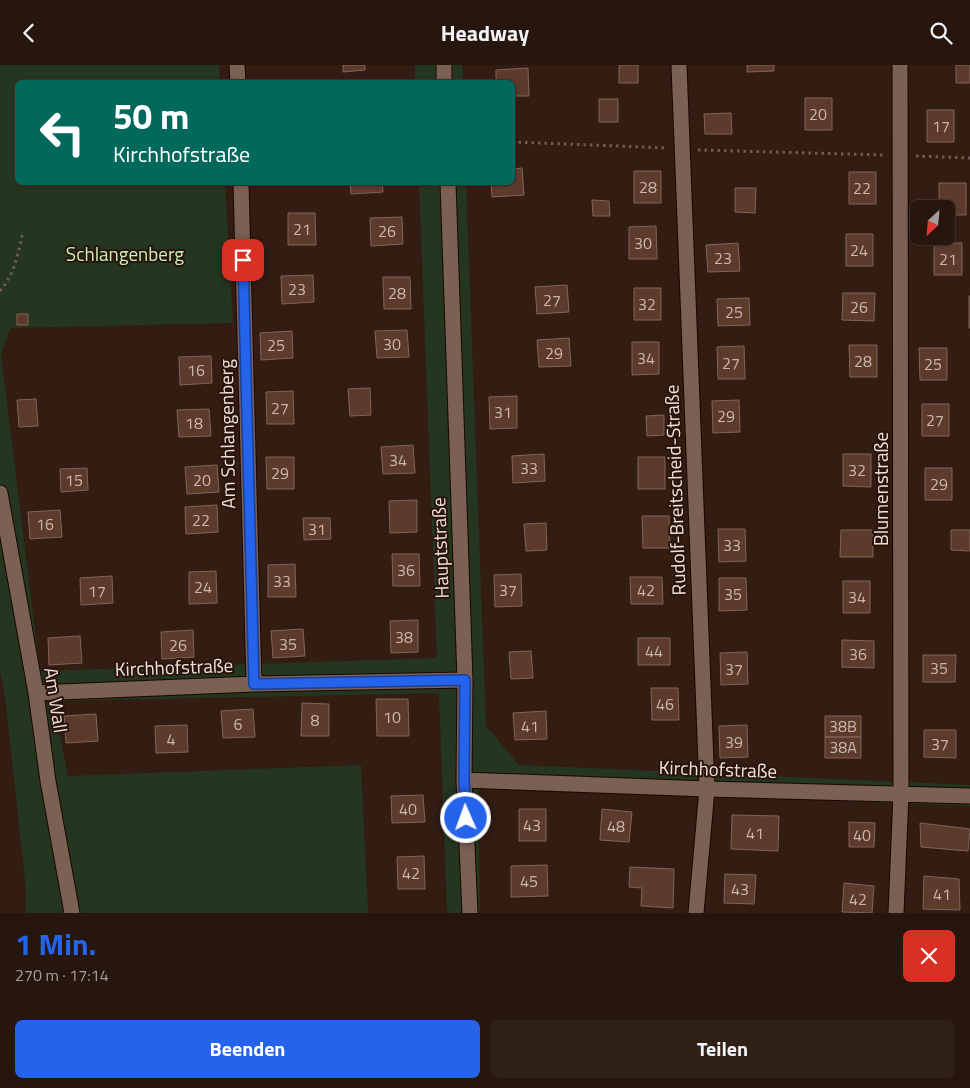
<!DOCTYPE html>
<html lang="de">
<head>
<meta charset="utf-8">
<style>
  body { margin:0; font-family:"Titillium Web",sans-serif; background:#2e1f17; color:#f1f3f6; height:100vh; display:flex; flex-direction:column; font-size:19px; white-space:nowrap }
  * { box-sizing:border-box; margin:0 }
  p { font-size:16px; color:#a49f9e }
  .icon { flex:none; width:28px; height:28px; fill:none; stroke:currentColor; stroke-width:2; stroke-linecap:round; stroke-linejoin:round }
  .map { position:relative; height:848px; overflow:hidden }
  .sheet { display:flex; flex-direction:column; background:#26160e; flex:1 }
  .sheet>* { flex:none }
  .hud { position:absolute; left:15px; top:15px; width:500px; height:105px; border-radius:8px; box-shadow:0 1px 4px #0004,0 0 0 1px #42352e; background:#00695c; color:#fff; overflow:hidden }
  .needle { width:32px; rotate:206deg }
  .controls { position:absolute; left:910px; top:135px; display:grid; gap:10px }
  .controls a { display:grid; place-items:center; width:45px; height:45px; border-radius:8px; background:#26160e; box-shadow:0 1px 4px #0004,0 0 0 1px #42352e; font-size:25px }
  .pin { position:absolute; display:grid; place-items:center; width:42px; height:42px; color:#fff; margin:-21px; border-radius:10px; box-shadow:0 2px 8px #0006 }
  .me { position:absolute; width:55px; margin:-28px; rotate:358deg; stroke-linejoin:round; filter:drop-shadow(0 0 4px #0008) }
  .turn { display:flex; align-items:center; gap:18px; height:105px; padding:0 15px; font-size:22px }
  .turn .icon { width:65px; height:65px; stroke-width:2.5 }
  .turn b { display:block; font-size:35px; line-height:42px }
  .round { display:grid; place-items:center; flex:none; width:52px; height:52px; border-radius:8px; background:#2e1f17 }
  .headline { display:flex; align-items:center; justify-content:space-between; height:85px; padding:0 15px }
  h1 { font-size:30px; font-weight:700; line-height:38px; color:#2563eb }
  .button { display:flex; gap:10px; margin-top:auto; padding:10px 15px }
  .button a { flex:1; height:58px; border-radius:8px; background:#2563eb; color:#fff; font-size:20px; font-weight:700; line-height:58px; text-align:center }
  .button a+a { background:#2e1f17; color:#f1f3f6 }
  header { display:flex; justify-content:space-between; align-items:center; height:65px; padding:0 15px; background:#26160e; font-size:22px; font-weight:700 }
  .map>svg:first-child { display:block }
  .green { fill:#24361f }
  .building { fill:#5c3b2c; stroke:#806559 }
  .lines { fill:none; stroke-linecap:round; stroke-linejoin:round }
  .street-casing { stroke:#1a0701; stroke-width:17 }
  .path { stroke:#705c53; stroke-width:3; stroke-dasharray:2.5 4; stroke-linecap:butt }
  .street { stroke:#7b6054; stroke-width:15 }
  .route-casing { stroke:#184099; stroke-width:12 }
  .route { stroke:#2563eb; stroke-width:9 }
  .labels { text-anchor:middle; stroke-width:4; stroke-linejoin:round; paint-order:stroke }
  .number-label { font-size:16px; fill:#cbb7ae }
  .park-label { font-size:19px; fill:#c7f0bb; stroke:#29140a }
  .street-label { font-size:19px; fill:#f0e0da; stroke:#29140a }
</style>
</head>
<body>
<header><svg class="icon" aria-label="back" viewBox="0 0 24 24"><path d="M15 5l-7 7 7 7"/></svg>Headway<svg class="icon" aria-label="search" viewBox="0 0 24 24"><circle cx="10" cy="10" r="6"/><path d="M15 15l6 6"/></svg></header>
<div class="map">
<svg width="970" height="848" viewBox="0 0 970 848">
  <rect width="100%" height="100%" fill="#331d13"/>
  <!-- green -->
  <path class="green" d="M0,0h219l1,17 -202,1v100h207l8,140 -223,5 -9,26 39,317 397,-13 -18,-475h47l20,543 33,39 451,20v21l-492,-19 2,126h-33l-8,-220 -380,8 -5,6 14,69 293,-11 7,148h-342v-23l-21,-194 -5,-24z
    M415,0h47l1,17h-48z"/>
  <!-- building -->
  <path class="building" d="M343,0h22v5l-22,2z
    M619,0h19v18h-19z
    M747,0h27v6l-27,1z
    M956,0h14v18h-14z
    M528,3l1,28h-17v-13h-16v-13z
    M805,33h27v32h-27z
    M599,34h19v23h-19z
    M927,45h27v32h-27z
    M731,48l1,21h-27l-1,-20z
    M522,103l2,27 -32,2 -1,-14h21v-14z
    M634,106h27v32h-27z
    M849,107h27v32h-27z
    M350,118h32l1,9 -32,2z
    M939,118h27v32h-20v-6h-7z
    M735,123h21l-1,25 -20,-1z
    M592,135l17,1 1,15h-17z
    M288,148h27l1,32h-28z
    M402,152l1,27 -32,2 -1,-28z
    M656,161l1,33h-28v-32z
    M846,169h27v32h-27z
    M738,178l2,28 -32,1 -2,-27z
    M934,178h28v32h-28z
    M313,210l1,27 -32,2 -1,-28z
    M383,212h27l1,32h-27z
    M567,220l2,27 -32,2 -2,-27z
    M634,223h27v32h-27z
    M843,228h32l-1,28 -32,-1z
    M969,231h1v32h-1z
    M749,233l1,27 -32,1 -1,-27z
    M17,249h11v11h-11z
    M407,265l2,27 -32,1 -2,-27z
    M292,266l1,27 -32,2 -1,-27z
    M569,273l2,28 -32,1 -2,-27z
    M632,277h27v32l-27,1z
    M849,280h28v32h-27z
    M744,281l1,33h-27l-1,-32z
    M919,283h28v32h-27z
    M211,291l1,27 -32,2 -1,-28z
    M370,323l1,27 -21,1 -2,-27z
    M293,326l1,33h-27l-1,-32z
    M517,331v32l-27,1 -1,-32z
    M36,334l2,27 -19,1 -2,-27z
    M739,335l1,32 -27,1 -1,-32z
    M922,339h27v32h-27z
    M209,344l2,27 -32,1 -2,-27z
    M664,350v20l-17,1 -1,-20z
    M413,380l2,28 -32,1 -2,-27z
    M544,389l1,27 -32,2 -1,-27z
    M843,389h28v33l-28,-1z
    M266,392h28v32h-27z
    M638,392h27v32h-27z
    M217,400l2,27 -32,2 -2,-27z
    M87,403l1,22 -27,2 -1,-23z
    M925,403h27v32h-27z
    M417,435v32l-27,1 -1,-32z
    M217,440l1,27 -32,2 -1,-27z
    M60,445l2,27 -32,2 -2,-27z
    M642,451h27l1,32h-27z
    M303,453h27l1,21 -27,1z
    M546,458l1,27 -21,1 -2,-27z
    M718,464h27l1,32 -27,1z
    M841,465h32v27h-33z
    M951,465h19v21l-19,-1z
    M392,489h27l1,32h-27z
    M295,499l1,33h-28v-32z
    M216,506l1,32 -28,1v-32z
    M521,509l1,32 -27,1 -1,-32z
    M112,511l1,27 -32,2 -1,-27z
    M630,512h32l1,27h-32z
    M719,513h27l1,32 -28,1z
    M843,516h27v32h-27z
    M418,555v32l-27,1 -1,-32z
    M303,564l2,27 -32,2 -2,-27z
    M193,565l1,27 -32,2 -1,-27z
    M80,571l2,27 -33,2 -1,-27z
    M638,573h32v27h-32z
    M842,575l32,1v27l-32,-1z
    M531,586l2,27 -22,1 -2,-27z
    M747,587l1,32 -27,1 -1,-32z
    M923,590h33l-1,27h-32z
    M651,623h27l1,32h-27z
    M376,634h32l1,37h-32z
    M302,638l27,1v32h-28z
    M253,644l2,28 -32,1 -2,-27z
    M546,646l1,28 -32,1 -2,-27z
    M96,649l2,27 -32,2 -2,-27z
    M825,651h36v21h-36z
    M187,660l1,27 -32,1 -1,-27z
    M747,660l1,32 -28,1 -1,-32z
    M924,665h32v28l-32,-1z
    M825,672h36v21h-36z
    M423,730l2,27 -33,1 -1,-27z
    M519,744h27v32h-27z
    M602,744l30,3 -3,30 -29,-2z
    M732,750l47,1 -1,35 -47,-2z
    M849,757l26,1 -1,24h-25z
    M920,758l50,6 -2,22 -47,-4z
    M424,791l1,33h-27l-1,-32z
    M547,800l1,31 -37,1v-31z
    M630,802l44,2 -1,39 -32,-2 1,-18 -13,-1z
    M725,809l31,1 -2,29 -30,-1z
    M924,811l35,3 1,31 -37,-1z
    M844,818l30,3 -2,27 -30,-1z"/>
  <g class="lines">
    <!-- street casing -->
    <g class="street-casing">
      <path id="street" d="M237,0l1,18
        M444,0v18
        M679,0l28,724 -11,124
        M241,118l13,501
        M448,118l17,497 -1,100 6,133
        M0,428l36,200 12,88 24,132
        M36,628l218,-9 211,-4
        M464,715l243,9 263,7
        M896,848l5,-119 -1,-729"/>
    </g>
    <!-- path -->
    <path class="path" d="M512,77l155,6
      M698,85l186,5
      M916,91l54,2
      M0,226c15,-18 18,-37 23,-60"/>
    <!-- street -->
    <use href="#street" class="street"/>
  </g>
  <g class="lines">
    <!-- route casing -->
    <g class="route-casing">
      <path id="route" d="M243,195l11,424 211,-4 -1,100 2,38"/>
    </g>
    <!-- route -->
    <use href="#route" class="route"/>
  </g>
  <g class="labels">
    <!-- number labels -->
    <g class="number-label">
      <text x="818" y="55">20</text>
      <text x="941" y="67">17</text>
      <text x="648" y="128">28</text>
      <text x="862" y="129">22</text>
      <text x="302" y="170">21</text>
      <text x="387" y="172">26</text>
      <text x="643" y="184">30</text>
      <text x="859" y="191">24</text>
      <text x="723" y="199">23</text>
      <text x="948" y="200">21</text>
      <text x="297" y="230">23</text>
      <text x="397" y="234">28</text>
      <text x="552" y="241">27</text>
      <text x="647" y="245">32</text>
      <text x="859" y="248">26</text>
      <text x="734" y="253">25</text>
      <text x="392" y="285">30</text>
      <text x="276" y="286">25</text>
      <text x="554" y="294">29</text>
      <text x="646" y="299">34</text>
      <text x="863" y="302">28</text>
      <text x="731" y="304">27</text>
      <text x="933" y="305">25</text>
      <text x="196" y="311">16</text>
      <text x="280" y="349">27</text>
      <text x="503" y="353">31</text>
      <text x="726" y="357">29</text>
      <text x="935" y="361">27</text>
      <text x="194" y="364">18</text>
      <text x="398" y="401">34</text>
      <text x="529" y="409">33</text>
      <text x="857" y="411">32</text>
      <text x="280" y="414">29</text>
      <text x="74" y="421">15</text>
      <text x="202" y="421">20</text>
      <text x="939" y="425">29</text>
      <text x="201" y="461">22</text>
      <text x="45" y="465">16</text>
      <text x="317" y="470">31</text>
      <text x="732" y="486">33</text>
      <text x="406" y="511">36</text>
      <text x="282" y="522">33</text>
      <text x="203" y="528">24</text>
      <text x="508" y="531">37</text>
      <text x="646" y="531">42</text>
      <text x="97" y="532">17</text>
      <text x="733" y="535">35</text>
      <text x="857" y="538">34</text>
      <text x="404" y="578">38</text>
      <text x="288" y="585">35</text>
      <text x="178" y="586">26</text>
      <text x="654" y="592">44</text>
      <text x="858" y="595">36</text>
      <text x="939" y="609">35</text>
      <text x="734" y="610">37</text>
      <text x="665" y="645">46</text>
      <text x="392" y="658">10</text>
      <text x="315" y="661">8</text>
      <text x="238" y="665">6</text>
      <text x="530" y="667">41</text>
      <text x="843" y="667">38B</text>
      <text x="171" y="680">4</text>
      <text x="734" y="683">39</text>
      <text x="940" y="685">37</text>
      <text x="843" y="688">38A</text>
      <text x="408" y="750">40</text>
      <text x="532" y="766">43</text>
      <text x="616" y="767">48</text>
      <text x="755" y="774">41</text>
      <text x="862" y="776">40</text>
      <text x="411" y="814">42</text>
      <text x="529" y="822">45</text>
      <text x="740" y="830">43</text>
      <text x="942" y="835">41</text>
      <text x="858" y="840">42</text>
    </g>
    <!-- park labels -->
    <g class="park-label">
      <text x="125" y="196">Schlangenberg</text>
    </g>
    <!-- street labels -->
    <g class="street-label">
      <text transform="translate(227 369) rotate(-91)" y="7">Am Schlangenberg</text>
      <text transform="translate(881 424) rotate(-90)" y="7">Blumenstraße</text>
      <text transform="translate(675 425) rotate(-92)" y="7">Rudolf-Breitscheid-Straße</text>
      <text transform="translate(440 483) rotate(-92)" y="7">Hauptstraße</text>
      <text transform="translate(174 602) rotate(-2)" y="7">Kirchhofstraße</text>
      <text transform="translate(56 635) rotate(81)" y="7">Am Wall</text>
      <text transform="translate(718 704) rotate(2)" y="7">Kirchhofstraße</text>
    </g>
  </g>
</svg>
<div class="controls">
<a><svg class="needle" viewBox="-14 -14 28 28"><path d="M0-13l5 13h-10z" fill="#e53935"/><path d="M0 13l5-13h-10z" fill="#a49f9e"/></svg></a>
</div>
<div class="pin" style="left:243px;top:195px;background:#d93025"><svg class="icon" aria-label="arrive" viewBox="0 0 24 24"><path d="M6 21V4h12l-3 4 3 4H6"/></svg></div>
<svg class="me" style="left:466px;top:753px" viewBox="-20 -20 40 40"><circle r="17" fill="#2563eb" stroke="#fff" stroke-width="3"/><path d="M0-11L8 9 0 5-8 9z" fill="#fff"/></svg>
<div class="hud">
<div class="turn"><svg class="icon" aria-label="left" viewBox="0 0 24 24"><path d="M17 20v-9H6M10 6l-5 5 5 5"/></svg><div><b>50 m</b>Kirchhofstraße</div></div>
</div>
</div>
<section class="sheet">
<div class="headline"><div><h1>1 Min.</h1><p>270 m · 17:14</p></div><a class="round" style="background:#d93025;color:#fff"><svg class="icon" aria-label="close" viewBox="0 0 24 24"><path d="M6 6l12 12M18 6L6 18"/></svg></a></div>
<div class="button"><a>Beenden</a><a>Teilen</a></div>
</section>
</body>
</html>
